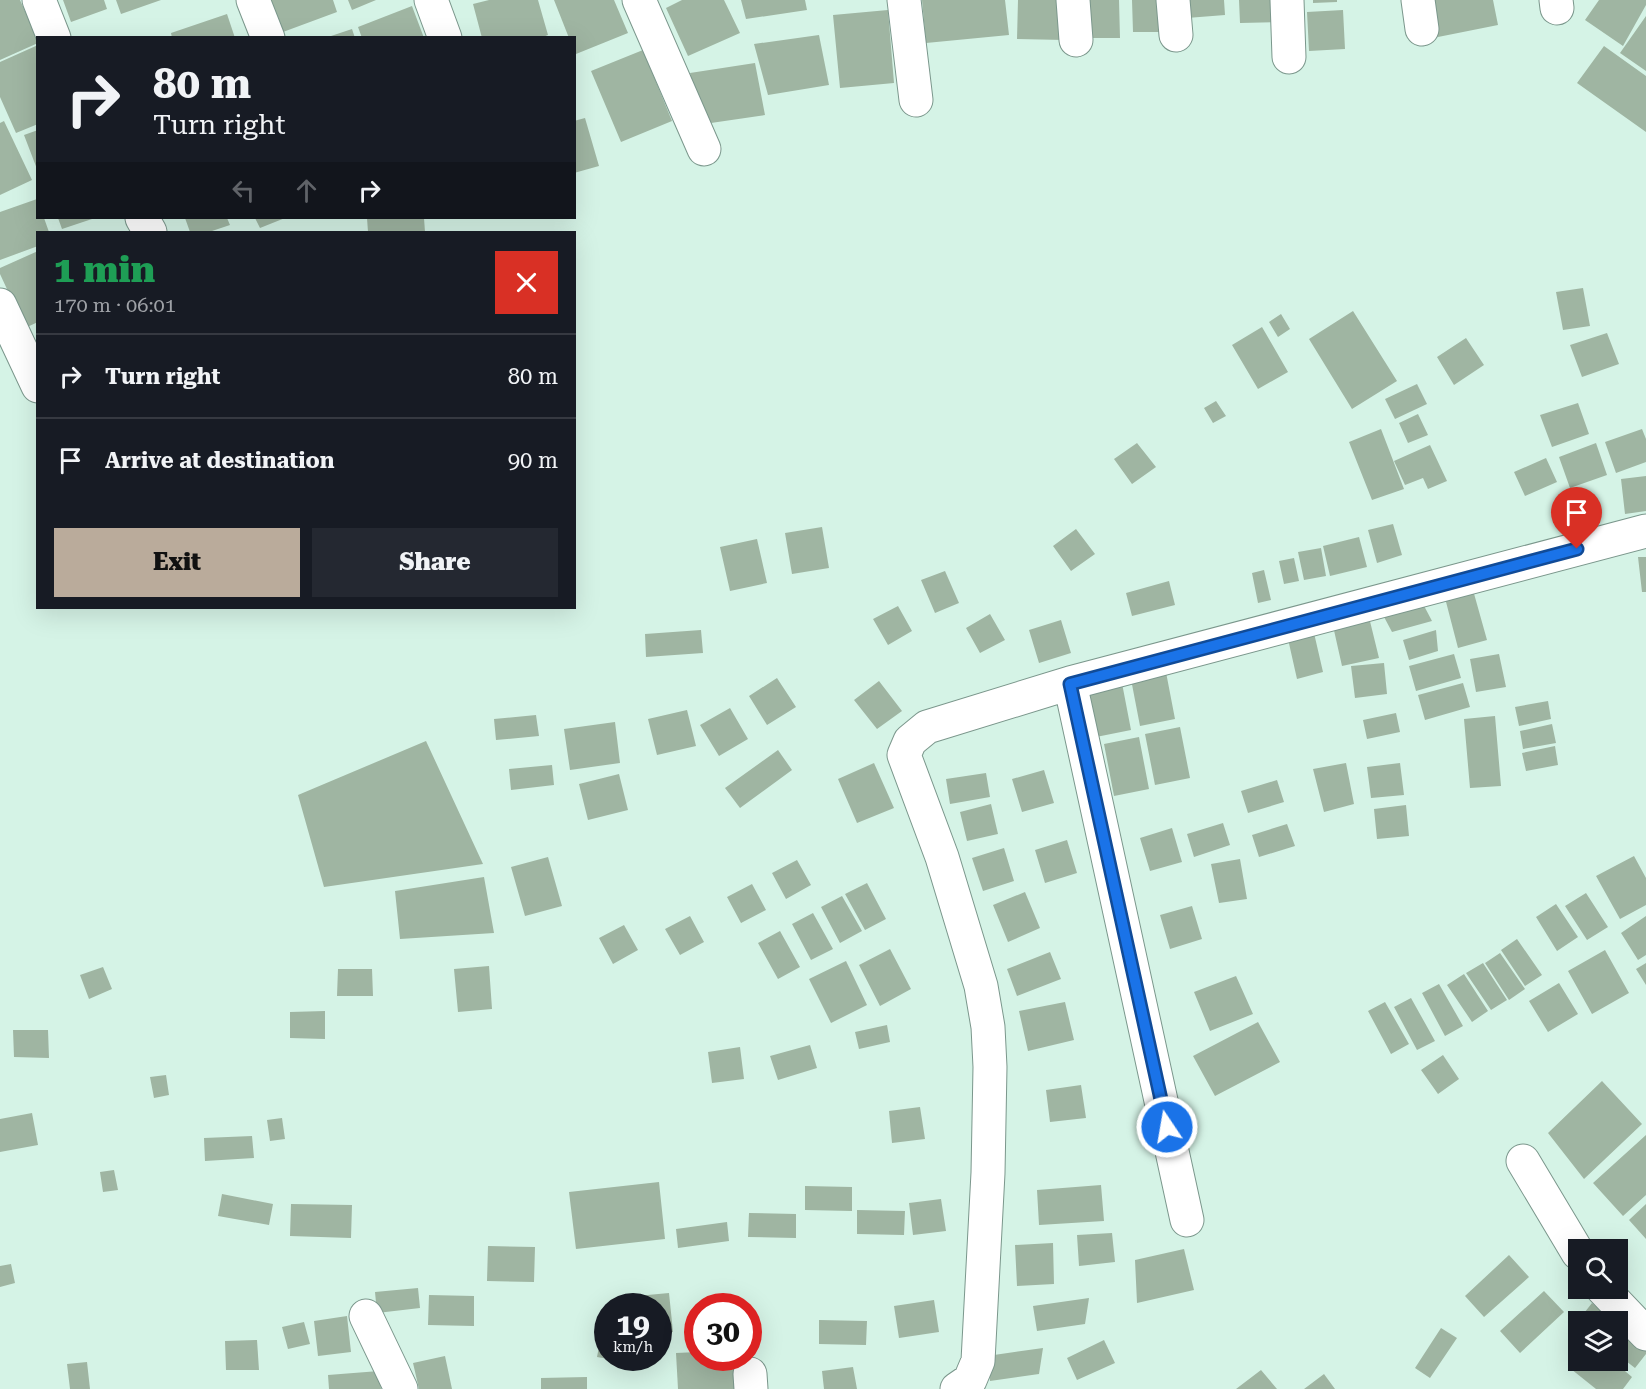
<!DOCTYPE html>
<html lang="en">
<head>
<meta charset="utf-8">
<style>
  body { margin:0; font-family:"Roboto Serif",serif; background:#242831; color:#f1f3f6; height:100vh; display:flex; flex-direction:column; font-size:22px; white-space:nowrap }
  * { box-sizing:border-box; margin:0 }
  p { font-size:20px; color:#9ea1a6 }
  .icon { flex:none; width:33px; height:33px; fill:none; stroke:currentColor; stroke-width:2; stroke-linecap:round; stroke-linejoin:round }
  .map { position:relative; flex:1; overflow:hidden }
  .drawer { position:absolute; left:36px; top:231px; width:540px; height:378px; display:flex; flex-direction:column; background:#171b24; border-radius:0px; box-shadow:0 6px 24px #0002 }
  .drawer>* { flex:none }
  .banner { position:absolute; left:36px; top:36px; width:540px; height:183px; border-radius:0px; box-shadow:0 6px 24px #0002; background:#171b24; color:#f1f3f6; overflow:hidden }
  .tools { position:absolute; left:1568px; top:1239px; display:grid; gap:12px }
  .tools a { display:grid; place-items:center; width:60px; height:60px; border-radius:0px; background:#171b24; box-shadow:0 6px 24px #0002; font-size:30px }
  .speed { position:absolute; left:594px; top:1293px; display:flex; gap:12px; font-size:30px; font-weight:700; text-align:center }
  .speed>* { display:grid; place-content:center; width:78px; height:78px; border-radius:50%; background:#171b24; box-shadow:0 6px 24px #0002; line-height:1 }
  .speed small { font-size:15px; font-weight:400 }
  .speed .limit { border:9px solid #d22; background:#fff; color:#111 }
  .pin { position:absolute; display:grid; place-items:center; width:51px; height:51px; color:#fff; margin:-62px -26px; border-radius:50% 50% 50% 0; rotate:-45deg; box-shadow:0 0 6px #0007 }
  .pin .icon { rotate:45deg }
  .me { position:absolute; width:66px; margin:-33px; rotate:348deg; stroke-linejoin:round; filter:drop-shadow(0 0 4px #0008) }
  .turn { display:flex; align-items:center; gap:21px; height:126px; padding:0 18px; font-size:27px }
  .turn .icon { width:78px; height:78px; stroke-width:2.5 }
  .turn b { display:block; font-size:42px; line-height:51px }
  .lanes { display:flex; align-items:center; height:57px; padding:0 18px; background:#0003; justify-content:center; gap:30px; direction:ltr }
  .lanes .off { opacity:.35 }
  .round { display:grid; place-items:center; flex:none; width:63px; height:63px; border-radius:0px; background:#242831 }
  .overview { display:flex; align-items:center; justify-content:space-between; height:102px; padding:0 18px }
  h1 { font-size:36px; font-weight:800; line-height:45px; color:#1e9e55 }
  .button { display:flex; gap:12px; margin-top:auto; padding:12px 18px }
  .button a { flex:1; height:69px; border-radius:0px; background:#baab9b; color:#111; font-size:24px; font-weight:800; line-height:69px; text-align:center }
  .button a+a { background:#242831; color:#f1f3f6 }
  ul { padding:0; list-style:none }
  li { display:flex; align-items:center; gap:18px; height:84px; padding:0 18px; border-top:2px solid #363941 }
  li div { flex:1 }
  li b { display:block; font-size:22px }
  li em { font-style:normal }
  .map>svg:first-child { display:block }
  .building { fill:#9fb5a2 }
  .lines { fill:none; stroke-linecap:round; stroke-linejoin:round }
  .street-casing { stroke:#7b978c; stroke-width:35 }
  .street { stroke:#fff; stroke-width:33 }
  .route-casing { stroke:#114b97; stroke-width:15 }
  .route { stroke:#1a73e8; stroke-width:10 }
</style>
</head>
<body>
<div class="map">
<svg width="1646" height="1389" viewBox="0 0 1646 1389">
  <rect width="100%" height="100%" fill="#d5f3e6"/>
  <!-- building -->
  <path class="building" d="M0,0h20l18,40v3l-38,17z
    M63,0h41l3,9 -36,13z
    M116,0h45l-40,14z
    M270,0h63l4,12 -54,20z
    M348,0h28l-24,10z
    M489,0h49l10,35 -8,3h-58l-9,-34z
    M554,0h60l14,33 -52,21 -2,-16h-5z
    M682,0h42l16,33 -52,23 -22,-48z
    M741,0h64l2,10 -61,9z
    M922,0h83l4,35 -83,8z
    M1018,0h47l-1,40 -47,-1z
    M1085,0h34l1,38h-34z
    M1132,0h34l1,32h-34z
    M1185,0h39l1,15 -38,3z
    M1239,0h38v22l-37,1z
    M1313,0h24v2l-24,1z
    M1430,0h63l5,25 -60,12z
    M1599,0h47v5l-23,41 -38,-26z
    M412,6l12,32h-62l-4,-11z
    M888,10l6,73 -54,5 -7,-73z
    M1343,10l2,39 -36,2 -2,-39z
    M227,14l8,24h-63l-1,-5z
    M1646,16v55l-26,-18z
    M352,29l3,9h-26l-1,-1z
    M819,35l10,50 -61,10 -14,-51z
    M38,45v79l-22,9 -16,-36v-35z
    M1604,46l42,30v56l-69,-49z
    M643,50l29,71 -51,21 -30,-71z
    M755,63l10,52 -61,9 -14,-51z
    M585,118l14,48 -25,7v-52z
    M4,121l28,59 -32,15v-72z
    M38,130v39h-1l-13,-34z
    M37,199l1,19h6l5,14h-11v14l-38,14v-48z
    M58,218h37l-33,11z
    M185,218h42l3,7 -21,7h-19z
    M255,218h30l-25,10z
    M367,218h57l1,14h-57z
    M38,251v71l-13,6 -25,-54v-6z
    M1583,288l7,38 -27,4 -7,-38z
    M1353,311l44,70 -45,28 -43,-70z
    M1281,314l9,15 -12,8 -9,-15z
    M1262,327l26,45 -30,17 -26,-44z
    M1607,333l12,31 -37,13 -12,-32z
    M1466,338l18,27 -30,20 -17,-28z
    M1417,384l10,20 -32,15 -10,-20z
    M1216,401l10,15 -13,7 -9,-15z
    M1578,403l11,31 -37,13 -12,-32z
    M1418,414l10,21 -20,8 -9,-20z
    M1381,429l23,60 -32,11 -23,-58z
    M1642,429l4,10v23l-30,11 -11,-31z
    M1137,443l19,24 -24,17 -18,-25z
    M1596,443l11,32 -37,13 -11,-31z
    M1430,445l17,36 -19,8 -5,-11 -18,7 -11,-24z
    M1546,458l11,24 -32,14 -11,-24z
    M1646,476v35l-21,3 -4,-35z
    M1393,524l9,31 -25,8 -9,-33z
    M822,527l7,41 -37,6 -7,-41z
    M1076,529l19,25 -24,17 -18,-25z
    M1359,537l8,30 -37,9 -7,-30z
    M757,539l10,44 -37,8 -10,-44z
    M1321,548l5,28 -22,4 -6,-28z
    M1638,557h8v35h-4z
    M1294,558l5,23 -15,3 -5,-23z
    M1264,570l7,30 -13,3 -6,-30z
    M945,571l14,32 -24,10 -14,-33z
    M1169,581l6,24 -43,11 -6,-23z
    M1473,590l14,50 -29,8 -13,-50z
    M1422,602l10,19 -40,11 -9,-17z
    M898,606l14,25 -24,14 -15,-26z
    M1367,609l12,49 -37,8 -11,-49z
    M990,614l15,26 -25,13 -14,-25z
    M1061,620l10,33 -32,10 -10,-33z
    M701,630l2,23 -57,4 -1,-23z
    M1436,630l2,21 -29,9 -6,-20z
    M1314,633l9,39 -26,7 -9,-40z
    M1454,654l7,24 -45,13 -7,-25z
    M1499,654l7,33 -30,5 -6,-33z
    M1384,663l3,31 -32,4 -4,-32z
    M1165,667l10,52 -35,7 -10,-52z
    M777,678l19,29 -29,18 -18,-29z
    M1121,678l10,52 -35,7 -10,-52z
    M879,681l23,30 -25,18 -23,-29z
    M1463,683l7,24 -45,13 -7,-25z
    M1548,701l3,18 -32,7 -4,-19z
    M730,708l18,31 -29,17 -19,-31z
    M687,710l9,36 -39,9 -9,-36z
    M1396,713l4,19 -33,7 -4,-19z
    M536,715l3,21 -43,4 -2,-21z
    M1495,716l6,70 -31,2 -6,-69z
    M615,722l5,41 -50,7 -6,-41z
    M1552,724l4,19 -33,6 -3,-18z
    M1180,727l10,51 -35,7 -10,-51z
    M1139,737l10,52 -35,7 -10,-52z
    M426,741l57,123 -159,23 -26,-92z
    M1555,746l3,19 -32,6 -4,-18z
    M778,750l14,20 -52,38 -15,-20z
    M874,763l20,45 -37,15 -19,-44z
    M1346,763l8,41 -30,8 -11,-43z
    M1400,763l4,32 -33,3 -4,-31z
    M552,765l2,20 -43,5 -2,-21z
    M1044,770l10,33 -32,9 -10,-33z
    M986,773l4,24 -40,7 -4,-25z
    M619,774l9,36 -40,10 -9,-36z
    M1277,780l7,22 -36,11 -7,-22z
    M991,804l7,30 -31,7 -7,-29z
    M1406,805l3,31 -32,3 -3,-30z
    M1223,823l7,22 -36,12 -7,-23z
    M1287,824l8,22 -36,11 -7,-22z
    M1172,828l10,34 -32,9 -10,-33z
    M1067,840l10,33 -32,10 -10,-33z
    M1004,848l10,33 -31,10 -11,-33z
    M1634,856l12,22v27l-26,14 -24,-43z
    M548,857l14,49 -37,10 -14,-49z
    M1240,859l7,40 -28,4 -8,-39z
    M797,860l14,25 -25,14 -14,-26z
    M484,877l10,56 -94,6 -5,-48z
    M867,883l19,36 -21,11 -20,-36z
    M752,884l14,26 -25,13 -14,-26z
    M1025,892l15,36 -32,14 -15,-37z
    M1586,893l22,34 -21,13 -22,-34z
    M842,896l20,35 -22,12 -19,-36z
    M1556,904l22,33 -21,14 -21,-34z
    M1192,906l10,33 -32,10 -10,-34z
    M813,913l20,36 -22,11 -19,-36z
    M690,916l14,26 -24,13 -15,-26z
    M1646,916v39l-8,5 -17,-27z
    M624,925l14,25 -25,14 -14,-26z
    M780,931l20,36 -22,12 -20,-36z
    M1517,939l25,36 -17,11 -24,-36z
    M890,949l21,40 -31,17 -21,-41z
    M1605,950l24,43 -37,21 -24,-43z
    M1050,952l11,27 -44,17 -10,-27z
    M1500,953l25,36 -16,11 -24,-37z
    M846,961l21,44 -36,18 -22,-44z
    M1483,963l24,37 -16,10 -25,-37z
    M1646,963v22l-10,-16z
    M489,966l3,43 -34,3 -4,-43z
    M103,967l9,22 -23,10 -9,-24z
    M338,969h34l1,27h-36z
    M1464,974l24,37 -16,11 -25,-37z
    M1236,976l17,38 -43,17 -16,-39z
    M1559,983l19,31 -30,18 -19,-31z
    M1439,984l24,42 -18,10 -23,-43z
    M1411,998l24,43 -18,9 -23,-43z
    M1065,1002l9,38 -46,11 -9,-40z
    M1385,1002l24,42 -18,10 -23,-43z
    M325,1011v28l-35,-1v-26z
    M1258,1022l22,40 -65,34 -22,-40z
    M887,1025l3,17 -31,7 -4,-17z
    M13,1030h35l1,28 -35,-1z
    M810,1045l7,23 -39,12 -8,-24z
    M740,1047l4,32 -32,4 -4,-31z
    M1443,1055l16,24 -21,15 -17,-24z
    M166,1075l3,20 -15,3 -4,-21z
    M1602,1081l40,43 -58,55 -36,-46z
    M1081,1085l5,33 -36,4 -4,-32z
    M920,1107l5,32 -33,4 -3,-32z
    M32,1113l6,32 -38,7v-33z
    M282,1118l3,21 -15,2 -3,-21z
    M1646,1135v60l-23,21 -30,-33z
    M252,1136l2,22 -49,3 -1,-23z
    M114,1170l4,20 -15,2 -3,-20z
    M659,1182l6,57 -89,10 -7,-57z
    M1101,1185l3,36 -65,4 -2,-35z
    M805,1186l47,1v24l-47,-1z
    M222,1194l51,10 -4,21 -51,-9z
    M941,1199l5,32 -33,4 -4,-32z
    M291,1204l61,1 -1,33 -61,-2z
    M1646,1204v35l-17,-19z
    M857,1210l48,1 -1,24 -47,-1z
    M749,1213l47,1v24l-48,-1z
    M727,1222l2,19 -51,7 -2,-19z
    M1112,1233l3,29 -36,4 -2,-31z
    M1053,1243l1,41 -37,2 -2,-41z
    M488,1246l47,1 -1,35 -47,-1z
    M1184,1249l10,41 -57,13 -2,-43z
    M1509,1255l20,22 -45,40 -19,-21z
    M11,1264l4,19 -15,4v-21z
    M418,1288l2,20 -43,5 -2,-21z
    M1544,1291l20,21 -44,41 -20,-22z
    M669,1293l4,39 -15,1v-27h-20l-1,-10z
    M429,1295l45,1v30l-46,-1z
    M1089,1298l-4,26 -48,7 -4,-25z
    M934,1300l5,32 -40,6 -5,-32z
    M1592,1303l23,19h-38z
    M347,1316l4,36 -33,4 -4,-35z
    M819,1320l48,1 -1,24 -47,-1z
    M304,1322l6,22 -22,5 -6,-22z
    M1617,1323l29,23v8l-11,14 -18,-14z
    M1441,1328l16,10 -27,40 -15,-10z
    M602,1331l6,1v26h30l-1,6 -40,-7z
    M257,1340l2,30h-33l-1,-29z
    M1104,1340l11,23 -38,17 -10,-22z
    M1043,1348l-4,26 -49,7 -3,-25z
    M698,1352v6h38l1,31h-59l-2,-36z
    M445,1356l7,33h-33l-6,-26z
    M1578,1360h34l20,17 -9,12h-27l-25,-20z
    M87,1362l3,27h-20l-3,-25z
    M853,1367l4,22h-33l-2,-18z
    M1261,1370l16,19h-41z
    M379,1371l2,18h-52l-1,-14z
    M1324,1374l11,15h-31z
    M587,1377v12h-46v-11z"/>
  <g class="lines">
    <!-- street casing -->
    <g class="street-casing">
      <path id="street" d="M39,0l15,38
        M253,0l15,38
        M431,0l14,38
        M639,0l65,149
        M904,0l12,100
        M1073,0l3,40
        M1173,0l3,35
        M1287,0l2,57
        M1418,0l4,29
        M1556,0l1,8
        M142,218l8,14
        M0,305l38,81
        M1070,683l117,537
        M1523,1161l55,92
        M1602,1288l44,46
        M366,1316l35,73
        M750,1374l1,15
        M957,1389l13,-9 8,-19 10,-188 2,-106 -2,-40 -7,-41 -39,-129 -38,-102 6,-14 17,-14 143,-44 576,-152"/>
    </g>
    <!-- street -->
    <use href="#street" class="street"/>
  </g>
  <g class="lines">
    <!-- route casing -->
    <g class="route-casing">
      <path id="route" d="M1167,1127l-97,-443 507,-135"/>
    </g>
    <!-- route -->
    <use href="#route" class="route"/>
  </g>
</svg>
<div class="tools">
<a><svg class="icon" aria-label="search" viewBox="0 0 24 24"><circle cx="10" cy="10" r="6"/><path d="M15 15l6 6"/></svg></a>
<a><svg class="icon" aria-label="layers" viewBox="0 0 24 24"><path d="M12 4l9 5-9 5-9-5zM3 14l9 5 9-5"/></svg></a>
</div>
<div class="speed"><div>19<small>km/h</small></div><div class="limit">30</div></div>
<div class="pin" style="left:1577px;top:549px;background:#d93025"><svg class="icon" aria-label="arrive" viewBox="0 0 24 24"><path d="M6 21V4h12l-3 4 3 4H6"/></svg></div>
<svg class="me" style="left:1167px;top:1127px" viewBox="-20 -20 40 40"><circle r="17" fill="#1a73e8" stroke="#fff" stroke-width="3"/><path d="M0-11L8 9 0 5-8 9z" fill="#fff"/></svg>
<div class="banner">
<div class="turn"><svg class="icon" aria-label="right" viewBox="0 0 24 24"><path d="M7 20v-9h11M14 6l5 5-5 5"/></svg><div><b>80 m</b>Turn right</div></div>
<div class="lanes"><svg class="icon off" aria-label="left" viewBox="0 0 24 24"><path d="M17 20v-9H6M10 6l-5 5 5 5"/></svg><svg class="icon off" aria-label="ahead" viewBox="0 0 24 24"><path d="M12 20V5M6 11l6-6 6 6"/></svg><svg class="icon" aria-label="right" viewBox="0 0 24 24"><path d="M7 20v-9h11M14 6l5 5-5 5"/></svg></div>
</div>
<section class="drawer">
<div class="overview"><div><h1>1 min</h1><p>170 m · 06:01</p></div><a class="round" style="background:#d93025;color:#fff"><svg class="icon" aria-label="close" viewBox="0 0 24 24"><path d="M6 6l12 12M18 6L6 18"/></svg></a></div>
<ul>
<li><svg class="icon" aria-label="right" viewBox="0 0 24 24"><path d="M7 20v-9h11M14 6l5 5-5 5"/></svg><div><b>Turn right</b></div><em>80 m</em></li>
<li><svg class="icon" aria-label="arrive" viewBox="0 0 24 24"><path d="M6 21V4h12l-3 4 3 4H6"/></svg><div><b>Arrive at destination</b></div><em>90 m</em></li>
</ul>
<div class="button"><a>Exit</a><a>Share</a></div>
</section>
</div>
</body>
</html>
